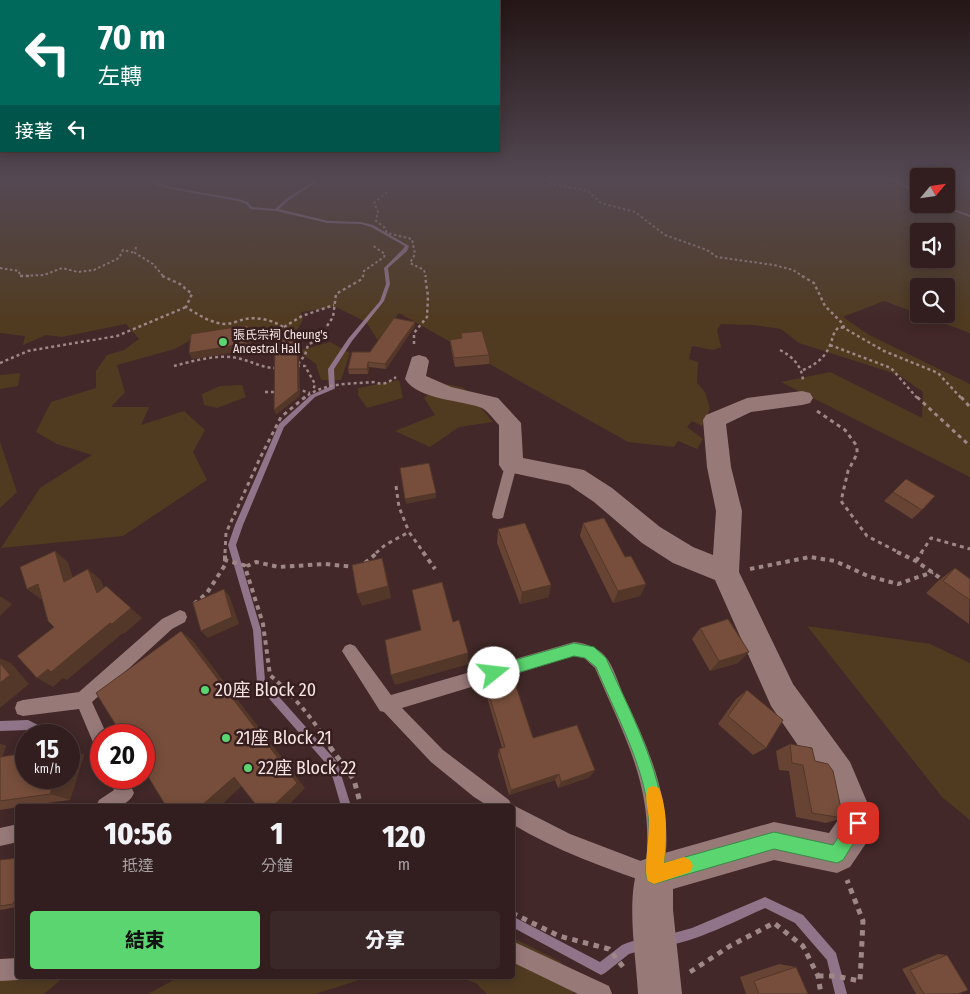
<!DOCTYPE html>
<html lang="zh-TW">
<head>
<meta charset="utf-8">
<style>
  body { margin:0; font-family:"Fira Sans Condensed","Noto Sans TC",sans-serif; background:#3a2727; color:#f1f3f6; height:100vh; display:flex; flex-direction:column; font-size:19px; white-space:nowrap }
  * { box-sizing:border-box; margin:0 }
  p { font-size:16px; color:#a8a2a4 }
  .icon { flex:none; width:28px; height:28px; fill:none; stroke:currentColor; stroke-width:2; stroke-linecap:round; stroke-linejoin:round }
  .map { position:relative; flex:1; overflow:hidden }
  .sheet { position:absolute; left:15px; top:804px; width:500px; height:175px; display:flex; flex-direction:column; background:#321e1e; border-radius:5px; box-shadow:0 2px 12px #0003,0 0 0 1px #4d3c3c }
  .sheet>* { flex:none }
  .guide { position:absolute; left:0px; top:0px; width:500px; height:152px; box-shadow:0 2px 12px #0003,0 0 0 1px #4d3c3c; background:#00695c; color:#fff; overflow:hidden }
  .needle { width:32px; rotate:61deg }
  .fabs { position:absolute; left:910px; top:168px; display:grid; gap:10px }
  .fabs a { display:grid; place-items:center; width:45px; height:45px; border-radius:5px; background:#321e1e; box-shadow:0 2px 12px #0003,0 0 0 1px #4d3c3c; font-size:25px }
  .speed { position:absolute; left:15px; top:724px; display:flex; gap:10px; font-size:25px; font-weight:700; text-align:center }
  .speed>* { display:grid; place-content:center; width:65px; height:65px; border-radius:50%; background:#321e1e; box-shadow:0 2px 12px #0003,0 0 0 1px #4d3c3c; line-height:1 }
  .speed small { font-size:12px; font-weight:400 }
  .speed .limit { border:8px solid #d22; background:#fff; color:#111 }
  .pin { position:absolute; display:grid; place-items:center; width:42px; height:42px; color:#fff; margin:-21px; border-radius:10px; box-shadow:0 2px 8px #0006 }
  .me { position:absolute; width:55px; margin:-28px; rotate:74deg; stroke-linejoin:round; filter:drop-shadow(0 0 4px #0008) }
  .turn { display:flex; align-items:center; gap:18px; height:105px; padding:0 15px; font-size:22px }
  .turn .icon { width:65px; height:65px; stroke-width:2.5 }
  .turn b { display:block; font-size:35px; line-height:42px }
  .then { display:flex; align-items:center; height:48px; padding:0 15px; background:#0003; gap:10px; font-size:19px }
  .eta { display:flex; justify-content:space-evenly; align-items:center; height:85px; text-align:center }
  .eta b { font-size:30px; font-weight:800; line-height:35px }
  .button { display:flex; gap:10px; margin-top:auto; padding:10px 15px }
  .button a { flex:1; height:58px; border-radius:5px; background:#5ad56f; color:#111; font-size:20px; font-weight:800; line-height:58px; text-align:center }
  .button a+a { background:#3a2727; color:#f1f3f6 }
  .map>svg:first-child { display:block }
  .green { fill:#503b21; fill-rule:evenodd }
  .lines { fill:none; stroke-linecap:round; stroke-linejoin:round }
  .stream { fill:#907489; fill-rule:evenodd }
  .path-far4 { stroke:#9d8787; stroke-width:2; stroke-dasharray:2.5 2.5; stroke-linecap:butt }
  .path-far3 { stroke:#9d8787; stroke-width:2.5; stroke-dasharray:3 3; stroke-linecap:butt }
  .path-far2 { stroke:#9d8787; stroke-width:3; stroke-dasharray:4 4; stroke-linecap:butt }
  .path-far1 { stroke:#9d8787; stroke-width:4; stroke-dasharray:4.5 4.5; stroke-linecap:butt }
  .path { stroke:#9d8787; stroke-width:5; stroke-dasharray:5.5 5.5; stroke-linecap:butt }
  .service { fill:#977978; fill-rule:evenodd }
  .minor { fill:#977978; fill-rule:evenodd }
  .wall { fill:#664333 }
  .shaded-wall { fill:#533729 }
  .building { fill:#774e3b; stroke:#533729 }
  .route { fill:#5ad56f; stroke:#3a8a48 }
  .slow { fill:#f59e0b }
  .poi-dot { fill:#5ad56f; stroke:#371f1f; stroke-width:2 }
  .labels { text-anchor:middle; stroke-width:5; stroke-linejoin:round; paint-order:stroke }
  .far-poi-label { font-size:12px; fill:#f8e6e6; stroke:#371f1f; text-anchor:start }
  .near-poi-label { font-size:18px; fill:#f8e6e6; stroke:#371f1f; text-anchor:start }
</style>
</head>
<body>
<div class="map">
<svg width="970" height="994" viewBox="0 0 970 994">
  <rect width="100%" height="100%" fill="#422828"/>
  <!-- green -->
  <path class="green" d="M0,180h919v24h27v-24h24v153l-86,-32 -41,16 26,18 101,49v93l-189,-95 49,-10 92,46 1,-26 -24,-17 -100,-32 -18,-14 -28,-4 -32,-1 -4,6 4,17 -8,3 -21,-4 -3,13 9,3 -1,21 8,9 5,17 -8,17 -10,-5 -5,6 16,12 -6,10 -19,-8 -4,6 -46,-5 -229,-129 -20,29 -13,-20 -30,-15 -35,5 2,8 -7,11 -25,9 -6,-13h-23l-41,7 -26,15 -58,16 8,27 -14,15h38l-8,18 43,-14 21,19 -12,22 14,28 -84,56 -122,12 39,-60 52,-33 -35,-11 -21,-12 15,-30 45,-14v-17l11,-16 17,-5 15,-11 -13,-15 -64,13 -16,-2 -23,10 2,-9 -25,-3zM919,231h27v28h-27zM919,286h27v28h-27z
    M330,342l20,11 -9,27h-20l-5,-16 -18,-13z
    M20,373l-2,13 -18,3v-14z
    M399,380l4,18 -36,10 -9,-13v-7z
    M441,383l23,5 29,34 -34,5 -29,20 -35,-16 40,-16 -11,-17z
    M242,385l4,12 -29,11 -13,-3 -2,-11 18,-8z
    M0,442l17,50 -17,16z
    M807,626l123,18 40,19v157l-28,-23z
    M513,938l48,24 13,32h-87l-11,-11 -20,-7h56z
    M17,957l1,19h47l-21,18h-44v-23z
    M181,976h191l-57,18h-167z"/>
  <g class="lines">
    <!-- stream -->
    <path class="stream" d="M141,180h6l24,7 68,12 9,3 4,5 23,2 12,-11 29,-18h4l-31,20 -10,9 49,12 33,1 12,3 36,21 -2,5 -19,17 2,16 -6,17 -32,40 -18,28 1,19 -1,1 -19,8 -31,30 -41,98 -7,20 25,85 4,51 72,81 14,44h-10l-11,-38 -72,-82 -1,-3 -4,-53 -25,-85 7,-20 44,-101 32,-29 18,-8 -1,-18 20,-30 32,-38 6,-17 -2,-16 19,-19 2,-3 -34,-19 -10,-3 -33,-1 -52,-12 -25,-2 -5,-5 -8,-3 -68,-12z
      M892,180h5l22,12v3z
      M935,204h5l30,11v2z
      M28,720l24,12 2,3h-15l-11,-5 -28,1v-10z
      M765,897l38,18 33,38 11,41h-12l-8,-34 -32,-37 -30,-15c-18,8 -87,42 -102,36l-2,-4 2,-4 29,-8z
      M512,916l88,46 22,-17c7,-3 17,-7 24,-4l2,4 -2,4 -17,5 -24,19 -4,2 -89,-48z"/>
    <!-- path-far4 -->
    <path class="path-far4" d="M545,180l8,4 35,7 13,12 34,9 30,23 42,15 10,7 57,8 19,5 11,7
      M387,192l-13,11 4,8 -2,10 8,6 3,6 25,6 3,15 -5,9 14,7 2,7
      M136,247l-1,6 18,11 11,13
      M0,268l19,3 1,5 24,-1 18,-7 16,4 16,-2 25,-12 4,-8 12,3
      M363,277l1,-6 20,-14 1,-3 -13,-9"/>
    <!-- path-far3 -->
    <path class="path-far3" d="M20,276h11
      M162,276l18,8 12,10 -6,13c11,7 26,17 40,17 7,0 13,-4 19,-5 19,-3 37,4 50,18
      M802,276l12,7 11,23 18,18 1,4 40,23 54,22 24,26
      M327,326l6,-9 3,-23 26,-15 1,-3
      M284,327l18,-11 32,-11
      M414,344v-11l13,-16 1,-21 -3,-20
      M830,345l61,23 27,31
      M780,350c13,7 22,16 23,31
      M0,363l28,-12 89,-15 69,-29
      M298,364l7,-9 3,-10 8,-5
      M174,366c19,-5 43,-12 63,-8 15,3 26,11 42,10
      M297,366h8l10,18 -2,7
      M803,370c12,-5 22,-12 27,-25 3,-7 3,-13 9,-18l5,1
      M297,389l13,4
      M265,392h13
      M303,399c20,-17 47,-15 72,-17 8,4 14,0 21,-5"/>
    <!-- path-far2 -->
    <path class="path-far2" d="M917,397l53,49
      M961,397l9,10
      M817,411l28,19 12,16v8l-9,17 -7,30 26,35 33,17
      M396,486l3,21 10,25
      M225,553l1,-20 34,-75 21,-41 24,-20
      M376,553l9,-8 24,-13 15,21
      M921,553l10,-15 39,11"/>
    <!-- path-far1 -->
    <path class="path-far1" d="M423,552l12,17
      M897,552l19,9 27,19
      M225,560v-8
      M916,561l6,-9
      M365,563l13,-11
      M750,569l60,-12 25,4 33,15 30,8 35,-12
      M194,604l13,-11 18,-28v-5l22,6
      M331,748c-16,-27 -37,-52 -61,-73l-7,-51 -17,-54 1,-4 9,-4 23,5 46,-3 30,3"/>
    <!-- path -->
    <path class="path" d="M330,747l24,33 7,26
      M512,913l47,23 50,13 15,19
      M690,972l40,-26 44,-23 29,23 15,30 3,18
      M818,976h17l25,5 3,-60 -16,-41"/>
    <!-- service -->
    <path class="service" d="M511,461l6,4 -13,49 -1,4 -5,1 -5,-1 -1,-4 13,-49z
      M180,610l5,2 2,5 -2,5 -13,7 -80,73 15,33h-6v14l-6,-2 -16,-38 -56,7 -6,-2 -2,-6 2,-6 6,-2 56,-8 83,-73z
      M574,642c11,1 23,5 31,14 8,9 13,26 18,38 24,50 47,101 43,158 -1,10 -1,20 -5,30l-7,3c-49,-17 -97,-34 -142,-61v-18h-24l-14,-9 -43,-35 -47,-50 -4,-1 -38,-60 3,-5 5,-2 5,2 36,49zM574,656l10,2 11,10c29,68 59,118 51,195l-76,-29 -59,-30 -2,-4 -66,-50 -41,-42z
      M109,778h18l7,15c-7,16 -23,13 -38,13l3,-6 15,-10z
      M18,824v18l-18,4v-18z
      M512,941l97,45 3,8h-34l-66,-32z
      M18,958v18h7l-7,4 -18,1v-22z"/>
    <!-- minor -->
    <path class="minor" d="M419,355l7,2 3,4 -3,15 25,11 47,11 23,25 2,35 61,12 28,18 48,39 33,20 20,8 3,-44 -9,-44 -4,-47 3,-5 41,-17 55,-7 8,2 3,5 -3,5 -8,2 -51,7 -25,12 5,43 11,44 -3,61 54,112 57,78 26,61 -5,13 -21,31 -13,6 -63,-13 -101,29v21l9,84h-44c-2,-40 -13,-96 2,-133l14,-5 120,-34 55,11 9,-13 -13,-35 -54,-79 -56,-126 -42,-17 -31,-20 -48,-41 -25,-17 -66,-14 -4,-6v-40c-5,-5 -11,-14 -17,-17 -20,-8 -64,-8 -77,-29l7,-22z"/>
  </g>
  <!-- wall -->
  <path class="wall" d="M415,322v4l-29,43 -17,-2 -1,7h-19l-1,-5 22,-17z
    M461,333l28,22v9l-34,3 -4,-18 -1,-9 11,-1z
    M906,479l16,31 -10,9 -28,-18z
    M583,523l42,34 21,27 -6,12 -27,7 -33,-67z
    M498,529l51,68 -29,7 -23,-61z
    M955,568l15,11 -1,45 -43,-31 12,-12z
    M700,628l38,35 -28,8 -18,-32z
    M486,685l47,53 57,39 -32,11 -3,-8 -46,15 -11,-39 1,-7 3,-1 -16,-54z
    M747,690l19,58 -13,7 -35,-31 18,-25z
    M0,744l6,2 -4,10 67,22v-29l15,6 -14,45 -46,6h-6v1l-18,3z
    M790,744l25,17 28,57 -17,5 -30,-6 -7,-46 -10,-1 -3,-19z
    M18,858v49l-18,3v-50z
    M938,954l9,1 11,39h-42l-14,-25z
    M779,964l17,3 12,27h-62l-6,-17z"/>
  <!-- shaded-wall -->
  <path class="shaded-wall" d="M415,322v4l-29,43 -1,-5z
    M248,325l3,7v18l-59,9 -3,-6z
    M297,334l2,5 1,57 -24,19 -2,-5z
    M368,362l1,5 -1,7 -1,-5z
    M436,493v5l-30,6 -1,-5z
    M55,551l13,11 9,30 -13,-10z
    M382,558l4,13 5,27 -29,8 -5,-12z
    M88,569l13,11 8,23 -12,-10z
    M38,584l14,11 -10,5 -15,-11z
    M646,584l-6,12 -27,7 5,-12z
    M551,585l-2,12 -29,7 2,-12z
    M106,586l36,32 -18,16 -1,-1 -56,47 -4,-2 -10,9 -16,-9z
    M224,589l6,8 9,27 -31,14 -7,-7z
    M0,596l12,8 -12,12z
    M181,631l12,10 112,147 -17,18h-15z
    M749,652l-11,11 -28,8 9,-10z
    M468,653l1,11 -74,21 -4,-10z
    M0,658l11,5 18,21 -29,24z
    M0,744l6,2 -6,14z
    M69,749l15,6 -14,45 -20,-6 5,-16h14z
    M595,770l-5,7 -32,11 3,-6z
    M559,774l-4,6 -46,15 2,-5z
    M234,777l11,6 -25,23h-19z
    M18,891v13h-5z"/>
  <!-- building -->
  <path class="building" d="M394,318l21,4 -30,42 -17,-2 -1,7h-19l4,-17h18z
    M248,325v18l-59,10 2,-19z
    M482,331l7,24 -35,3 -4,-18 12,-2 -1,-5z
    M297,334l1,57 -24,19 1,-71z
    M429,463l7,30 -31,6 -5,-31z
    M906,479l29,17 -13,14 -29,-18z
    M604,518l21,39 6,-1 15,28 -28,7 -35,-68z
    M525,523l26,62 -29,7 -24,-63z
    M55,551l9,31 24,-13 9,24 9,-7 25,22 -19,16 -2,-1 -59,49 -3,-3 -11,9 -20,-22 37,-29 -6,-6 -10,-37 -11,5 -7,-22z
    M382,558l6,28 -31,8 -5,-29z
    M955,568l15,11v21l-27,-19z
    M442,582l11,40 6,-2 9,33 -77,22 -6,-35 36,-10 -9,-40z
    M224,589l8,28 -31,14 -8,-28z
    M728,619l21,33 -30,9 -19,-33z
    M181,631l116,152 -24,23h-16l-23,-29 -33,29h-35l-22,-36v-35h-22l-26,-42z
    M0,663l10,12 -10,8z
    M513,677l20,61 44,-13 18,45 -34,12 -2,-8 -48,16 -12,-41 6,-2 -19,-62z
    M747,690l36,30 -17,28 -38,-32z
    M790,744l22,4 3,13 13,3 5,7 10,47 -31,-5 -9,-48 -11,-2z
    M26,753v25h29l-5,16 -50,7v-44z
    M18,858v33l-5,13 -13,2v-46z
    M947,955l21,35 -10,4h-34l-14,-24z
    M796,967l12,27h-49l-5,-13z"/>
  <!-- sky -->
  <linearGradient id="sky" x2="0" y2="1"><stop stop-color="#241616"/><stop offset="0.56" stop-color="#544853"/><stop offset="1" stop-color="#544853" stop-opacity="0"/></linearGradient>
  <rect width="970" height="319" fill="url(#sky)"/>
  <!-- route -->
  <path class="route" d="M574,643l20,4 12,11c29,65 67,131 58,205l110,-31 59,13 19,-28 6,-3 5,3 3,6 -23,37 -6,3 -63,-14 -120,35 -6,-3c-5,-11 0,-22 1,-34 1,-17 0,-34 -3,-50 -8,-43 -33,-89 -50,-130l-11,-9 -11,-2 -80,24 -5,-2 -2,-5 2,-5 5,-2z"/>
  <!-- slow -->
  <path class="slow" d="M653,786l6,2c9,22 8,51 5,75l20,-6 6,3 3,6 -3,6 -36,12 -6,-3c-5,-11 2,-46 1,-62 -1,-11 -5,-21 -1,-31z"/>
  <!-- markers -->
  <g class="poi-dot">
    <circle cx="223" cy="342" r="5"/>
    <circle cx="205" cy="690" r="5"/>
    <circle cx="226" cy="738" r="5"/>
    <circle cx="248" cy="768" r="5"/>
  </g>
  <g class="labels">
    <!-- far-poi labels -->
    <g class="far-poi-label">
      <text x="233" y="339">張氏宗祠 Cheung's<tspan x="233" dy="14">Ancestral Hall</tspan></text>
    </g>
    <!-- near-poi labels -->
    <g class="near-poi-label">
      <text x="215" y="696">20座 Block 20</text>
      <text x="236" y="744">21座 Block 21</text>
      <text x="258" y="774">22座 Block 22</text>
    </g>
  </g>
</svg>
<div class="fabs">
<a><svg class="needle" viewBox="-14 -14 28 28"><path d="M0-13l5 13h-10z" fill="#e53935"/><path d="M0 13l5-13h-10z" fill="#a8a2a4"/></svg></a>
<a><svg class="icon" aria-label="sound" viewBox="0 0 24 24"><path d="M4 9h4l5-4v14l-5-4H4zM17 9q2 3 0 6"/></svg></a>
<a><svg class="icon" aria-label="search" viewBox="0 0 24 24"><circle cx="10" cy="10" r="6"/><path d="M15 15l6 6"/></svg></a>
</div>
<div class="speed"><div>15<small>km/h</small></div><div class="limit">20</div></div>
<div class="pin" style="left:858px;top:823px;background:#d93025"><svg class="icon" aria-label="arrive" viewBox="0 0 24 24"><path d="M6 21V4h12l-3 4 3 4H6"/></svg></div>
<svg class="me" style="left:494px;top:673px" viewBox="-20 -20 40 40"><circle r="19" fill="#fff"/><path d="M0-13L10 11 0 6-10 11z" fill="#5ad56f"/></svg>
<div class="guide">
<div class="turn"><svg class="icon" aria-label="left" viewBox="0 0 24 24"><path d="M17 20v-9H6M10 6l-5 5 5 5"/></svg><div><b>70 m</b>左轉</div></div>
<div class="then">接著<svg class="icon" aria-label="left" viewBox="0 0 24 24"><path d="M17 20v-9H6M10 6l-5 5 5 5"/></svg></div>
</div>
<section class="sheet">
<div class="eta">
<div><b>10:56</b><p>抵達</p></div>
<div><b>1</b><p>分鐘</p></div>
<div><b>120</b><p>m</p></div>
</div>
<div class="button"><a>結束</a><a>分享</a></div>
</section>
</div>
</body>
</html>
